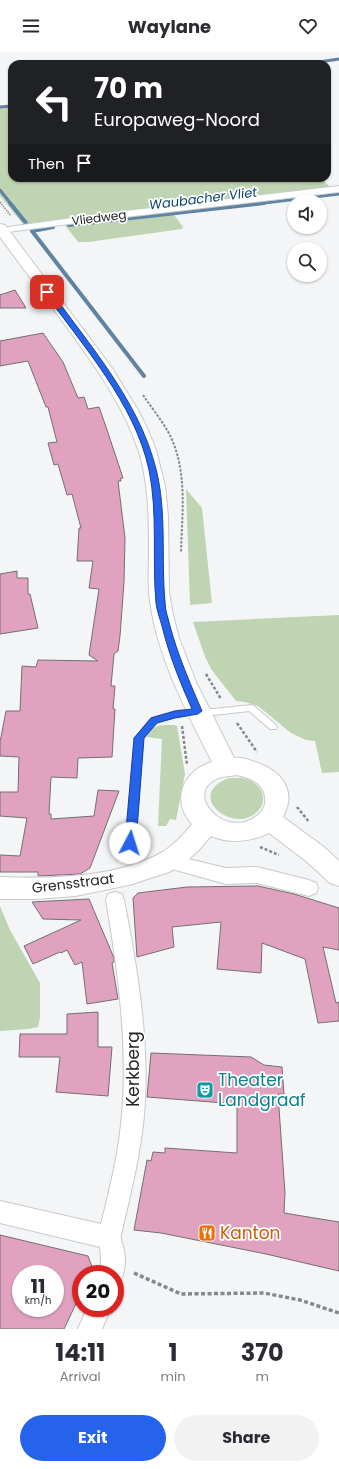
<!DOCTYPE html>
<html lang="en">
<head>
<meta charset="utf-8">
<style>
  body { margin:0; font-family:Poppins,sans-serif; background:#f2f2f3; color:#2b2b33; height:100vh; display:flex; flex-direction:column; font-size:15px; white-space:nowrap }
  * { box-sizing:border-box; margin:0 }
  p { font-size:13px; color:#7c7c81 }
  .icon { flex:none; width:22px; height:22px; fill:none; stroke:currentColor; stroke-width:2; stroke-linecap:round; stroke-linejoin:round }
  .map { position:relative; height:1277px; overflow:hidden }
  .drawer { display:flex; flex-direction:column; background:#fff; flex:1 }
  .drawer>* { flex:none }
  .hud { position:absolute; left:8px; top:8px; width:323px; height:122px; border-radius:12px; box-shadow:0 1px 3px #0004; background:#202124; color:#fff; overflow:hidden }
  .buttons { position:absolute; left:287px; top:142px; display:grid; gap:8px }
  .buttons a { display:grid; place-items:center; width:40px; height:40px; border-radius:50%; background:#fff; box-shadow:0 1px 3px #0004; font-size:20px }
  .speed { position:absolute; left:12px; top:1213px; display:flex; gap:8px; font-size:20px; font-weight:700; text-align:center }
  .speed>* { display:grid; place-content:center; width:52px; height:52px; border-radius:50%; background:#fff; box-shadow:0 1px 3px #0004; line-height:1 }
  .speed small { font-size:10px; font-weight:400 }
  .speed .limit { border:6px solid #d22; background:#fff; color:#111 }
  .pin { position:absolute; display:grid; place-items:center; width:34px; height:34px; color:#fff; margin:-17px; border-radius:8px; box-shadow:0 2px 6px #0006 }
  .me { position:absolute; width:44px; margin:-22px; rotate:5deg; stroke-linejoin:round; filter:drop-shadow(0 0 3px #0008) }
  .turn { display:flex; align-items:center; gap:14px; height:84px; padding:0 20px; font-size:18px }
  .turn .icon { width:52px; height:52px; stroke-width:2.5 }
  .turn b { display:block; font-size:28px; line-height:34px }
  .then { display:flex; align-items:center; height:38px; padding:0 20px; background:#0003; gap:8px; font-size:15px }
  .eta { display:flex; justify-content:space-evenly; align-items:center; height:68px; text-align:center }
  .eta b { font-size:24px; font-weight:700; line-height:28px }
  .button { display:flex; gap:8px; margin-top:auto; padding:8px 20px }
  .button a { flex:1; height:46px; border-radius:24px; background:#2563eb; color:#fff; font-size:16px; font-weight:700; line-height:46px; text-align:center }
  .button a+a { background:#f2f2f3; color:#2b2b33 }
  header { display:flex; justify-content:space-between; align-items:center; height:52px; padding:0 20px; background:#fff; font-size:18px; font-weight:700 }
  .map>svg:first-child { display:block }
  .green { fill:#bed4b2 }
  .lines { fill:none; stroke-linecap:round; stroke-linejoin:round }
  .stream-far1 { stroke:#6083a2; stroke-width:3 }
  .stream { stroke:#6083a2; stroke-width:4 }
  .building { fill:#e1a2c0; stroke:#727071; fill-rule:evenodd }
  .lane-casing { stroke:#c7c9cb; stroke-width:2 }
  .street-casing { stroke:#c7c9cb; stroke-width:2 }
  .secondary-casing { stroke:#c7c9cb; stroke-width:2 }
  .path-far3 { stroke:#858788; stroke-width:1.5; stroke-dasharray:1.5 1; stroke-linecap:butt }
  .path-far2 { stroke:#858788; stroke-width:2; stroke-dasharray:2.5 1.5; stroke-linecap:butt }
  .path-far1 { stroke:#858788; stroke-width:2.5; stroke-dasharray:3 2; stroke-linecap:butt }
  .path { stroke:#858788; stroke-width:3.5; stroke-dasharray:4 2.5; stroke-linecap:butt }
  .lane { fill:#fff; fill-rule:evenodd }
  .street { fill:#fff; fill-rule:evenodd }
  .secondary { fill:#fff; fill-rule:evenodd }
  .route { fill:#2563eb; stroke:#184099 }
  .labels { text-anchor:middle; stroke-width:3.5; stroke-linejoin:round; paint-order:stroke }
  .far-street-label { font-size:12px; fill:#232425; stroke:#fff }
  .far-water-label { font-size:13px; font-style:italic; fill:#08436d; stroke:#fff }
  .street-label { font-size:14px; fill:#232425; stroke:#fff }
  .near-street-label { font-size:17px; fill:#232425; stroke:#fff }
  .near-culture-label { font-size:17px; fill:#0d838f; stroke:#fff; text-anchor:start }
  .near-food-label { font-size:17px; fill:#c56008; stroke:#fff; text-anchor:start }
</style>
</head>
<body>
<header><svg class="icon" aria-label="menu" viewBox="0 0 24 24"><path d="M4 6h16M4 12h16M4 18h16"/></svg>Waylane<svg class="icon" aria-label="heart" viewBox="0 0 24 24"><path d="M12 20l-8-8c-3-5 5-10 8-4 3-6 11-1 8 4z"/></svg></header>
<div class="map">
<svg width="339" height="1277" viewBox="0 0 339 1277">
  <rect width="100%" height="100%" fill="#f3f5f7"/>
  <!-- green -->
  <path class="green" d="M12,54v72h309l9,9 -307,37 -23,-28v-88z
    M172,160l11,15 -1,2 -94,13h-10l-14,-18z
    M186,437l16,19 10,95 -22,2v-2z
    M339,563v157l-17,1 -7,-32 -9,-1 -15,-7 -33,-27 -13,-4 -9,-1 -25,-32 -7,-15 -11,-32z
    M174,673l3,1 8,48 -9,46 -6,-1 -4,7h-8l4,-87 -15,-2c4,-13 16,-12 27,-12z
    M229,726c6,0 12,-1 18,1 14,5 22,20 11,32 -24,25 -75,-16 -29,-33z
    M0,854l10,24 30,53v35l-2,9 -9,2 -29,2z"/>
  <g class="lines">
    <!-- stream-far1 -->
    <path class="stream-far1" d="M306,12l33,-5
      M0,55l12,-1
      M0,138l11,14
      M256,152l83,-10"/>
    <!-- stream -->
    <path class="stream" d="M10,151l16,20
      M69,173l195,-22
      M53,175l-21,4 112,145"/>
  </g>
  <!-- building -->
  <path class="building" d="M15,238l11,18h-26v-13z
    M43,281l20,29 15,36 6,-1 4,12 11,-2 6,17 18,54 -3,1 1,2h-3l7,57 -1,44 -4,54 -2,15 -4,3 -3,32h4l-2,23h2l-3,48 -34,1 -1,20 -26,-1 -2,37h2v5l43,-3 4,-26 21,1 -29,77 -10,6 -42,2v-4h-38v-17l20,1 7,-38 -27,-2v-24h18l1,-35 -19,-1v-14l6,-31h14l2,-45 14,1 2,-7 60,1 -9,-6 10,-66 -10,-1 4,-27h-16l2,-33h2l-9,-34 -5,1 -9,-31 -4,1 -6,-22 9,-1 -9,-35h-2l-18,-46 -28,5v-25z
    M17,519v7h11v16h2l8,34 -38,6v-60z
    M258,834l36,8 45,14v42l-16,-3 13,56 3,-1v19l-21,2 -13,-64 -43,-16 -1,30 -44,-4 4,-47 -49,5 2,20 -37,10 -4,-59 5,-5 49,-6z
    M89,847l25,59v4l-2,1 6,36 -31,5 -5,-42 -7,3 -8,-15 -6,3 -1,-1 -27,12 -9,-18 57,-26 -38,-1 -11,-17z
    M98,960v35h14l-4,49 -52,-4 4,-35h-41l1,-23h47v-20z
    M151,1001l100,4 13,8 18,2 2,27h-6l7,99 -1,20 55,9v49l-73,-17 -105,-21 -27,-3 13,-70 4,1 2,-9 12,1v-5l72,5v-49l-90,-7z
    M0,1183l88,21 7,18h-14v19l-17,36h-64zM21,1222h34v34h-34z"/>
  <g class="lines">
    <!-- lane casing -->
    <g class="lane-casing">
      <path id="lane" d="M251,653l3,1 22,19 1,2 -1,2h-6l-21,-18 -35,4 -16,-1 -23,3 -18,5 -14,17 -8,104 -2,3 -3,1 -3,-1 -2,-3 10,-105 16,-20 24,-7 23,-3 16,1z"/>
    </g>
    <!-- street casing -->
    <g class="street-casing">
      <path id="street" d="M339,134v6l-239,28 -100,13v-4l2,-1 98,-14z
        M167,802l59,14 31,-1 52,13 7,3 2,5 -2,5 -7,3 -52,-13 -31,1 -65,-18 -3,-5 3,-5z
        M115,840l7,2 2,6c14,71 26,144 20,216 -4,41 -14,80 -23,119 -1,5 2,10 3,15 2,11 1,22 -4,32l-5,3v-11h-15l1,-14 -1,-13 -100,-24v-22l101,23c9,-36 18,-72 21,-110 6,-72 -4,-143 -16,-214l2,-6z
        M87,1256h24l-9,21h-24z"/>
    </g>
    <!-- secondary casing -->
    <g class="secondary-casing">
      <path id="secondary" d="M0,172l5,1 107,143 26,42 10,20 8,20 9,36 3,30 1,76 4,23 6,23 17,44 38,76c6,-1 13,1 18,3 28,8 46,28 31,56l41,30 15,14v25l-9,-3 -24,-22 -37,-28c-19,9 -39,11 -58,3l-13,15 -16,14 -13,7 -40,13 -54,11 -38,3h-37v-22c50,2 120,1 164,-26 11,-7 20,-17 28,-27 -22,-24 -8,-54 20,-62 -27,-54 -57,-109 -63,-169 -1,-13 0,-26 0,-39 0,-35 0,-72 -11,-105 -16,-47 -46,-87 -75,-127 -21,-28 -42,-57 -63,-85zM237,723c13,3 27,8 28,23 1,5 -1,10 -4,14 -33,34 -84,-22 -39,-35 5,-1 10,-1 15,-2z"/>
    </g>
    <!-- path-far3 -->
    <path class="path-far3" d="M0,150l11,14"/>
    <!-- path-far2 -->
    <path class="path-far2" d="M143,343c10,15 23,30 30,47 14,35 9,74 8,110"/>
    <!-- path-far1 -->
    <path class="path-far1" d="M206,622l15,25
      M237,671l20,29
      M182,674l5,39
      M297,755l12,15
      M260,795l19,8"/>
    <!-- path -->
    <path class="path" d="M134,1221l47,21 83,-1 36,7 39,13"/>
    <!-- lane -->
    <use href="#lane" class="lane"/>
    <!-- street -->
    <use href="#street" class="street"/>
    <!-- secondary -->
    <use href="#secondary" class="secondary"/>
  </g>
  <!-- route -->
  <path class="route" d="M45,238h5c40,56 89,111 106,179 11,43 5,89 9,133 0,8 3,16 5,24 8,30 20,57 32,85l-4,3 -23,4 -18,5 -13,15 -8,105 -2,3h-7l-2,-3 9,-105 17,-20 24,-7 17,-2c-12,-27 -23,-54 -30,-83 -2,-7 -5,-15 -6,-23 -4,-44 2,-89 -7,-133 -14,-66 -66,-124 -105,-178z"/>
  <!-- icons -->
  <defs>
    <g id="theatre-square" transform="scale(0.9)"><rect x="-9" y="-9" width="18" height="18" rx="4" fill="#0f9aa8" stroke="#fff"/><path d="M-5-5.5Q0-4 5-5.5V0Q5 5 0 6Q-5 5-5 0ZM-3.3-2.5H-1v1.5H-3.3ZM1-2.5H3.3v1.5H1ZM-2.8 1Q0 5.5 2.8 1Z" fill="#fff"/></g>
    <g id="restaurant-square" transform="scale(0.9)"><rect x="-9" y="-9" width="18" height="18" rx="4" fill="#e8710a" stroke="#fff"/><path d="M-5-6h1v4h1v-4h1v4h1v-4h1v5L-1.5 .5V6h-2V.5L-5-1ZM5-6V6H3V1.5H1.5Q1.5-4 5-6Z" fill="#fff"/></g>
  </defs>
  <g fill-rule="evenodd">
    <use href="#theatre-square" x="205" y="1038"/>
    <use href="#restaurant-square" x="207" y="1181"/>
  </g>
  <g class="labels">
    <!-- far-street labels -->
    <g class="far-street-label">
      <text transform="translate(99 166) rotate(-7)" y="4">Vliedweg</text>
    </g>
    <!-- far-water labels -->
    <g class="far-water-label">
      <text transform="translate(203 146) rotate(-7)" y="5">Waubacher Vliet</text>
    </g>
    <!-- street labels -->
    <g class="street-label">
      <text transform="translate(73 831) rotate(-7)" y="5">Grensstraat</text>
    </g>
    <!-- near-street labels -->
    <g class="near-street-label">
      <text transform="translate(133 1017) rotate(-90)" y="6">Kerkberg</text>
    </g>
    <!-- near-culture labels -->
    <g class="near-culture-label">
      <text x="218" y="1034">Theater<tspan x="218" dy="20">Landgraaf</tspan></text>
    </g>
    <!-- near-food labels -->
    <g class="near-food-label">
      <text x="220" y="1187">Kanton</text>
    </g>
  </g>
</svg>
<div class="buttons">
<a><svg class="icon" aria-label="sound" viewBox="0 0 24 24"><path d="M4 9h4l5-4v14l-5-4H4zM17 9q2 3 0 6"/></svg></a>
<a><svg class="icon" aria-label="search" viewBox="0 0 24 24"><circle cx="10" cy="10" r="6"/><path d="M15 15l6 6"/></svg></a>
</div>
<div class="speed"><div>11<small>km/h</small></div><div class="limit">20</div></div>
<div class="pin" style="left:47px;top:240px;background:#d93025"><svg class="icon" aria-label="arrive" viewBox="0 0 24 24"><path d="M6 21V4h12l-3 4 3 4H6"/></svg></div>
<svg class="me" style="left:130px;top:791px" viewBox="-20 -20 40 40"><circle r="19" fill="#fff"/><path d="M0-13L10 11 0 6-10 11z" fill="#2563eb"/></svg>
<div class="hud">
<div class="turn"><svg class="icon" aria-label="left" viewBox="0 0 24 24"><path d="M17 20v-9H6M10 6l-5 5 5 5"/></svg><div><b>70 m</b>Europaweg-Noord</div></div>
<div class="then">Then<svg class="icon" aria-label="arrive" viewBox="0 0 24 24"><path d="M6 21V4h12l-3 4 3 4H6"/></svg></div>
</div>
</div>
<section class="drawer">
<div class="eta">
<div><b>14:11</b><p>Arrival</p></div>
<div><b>1</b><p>min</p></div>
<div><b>370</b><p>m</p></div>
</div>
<div class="button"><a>Exit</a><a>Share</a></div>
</section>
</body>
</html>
